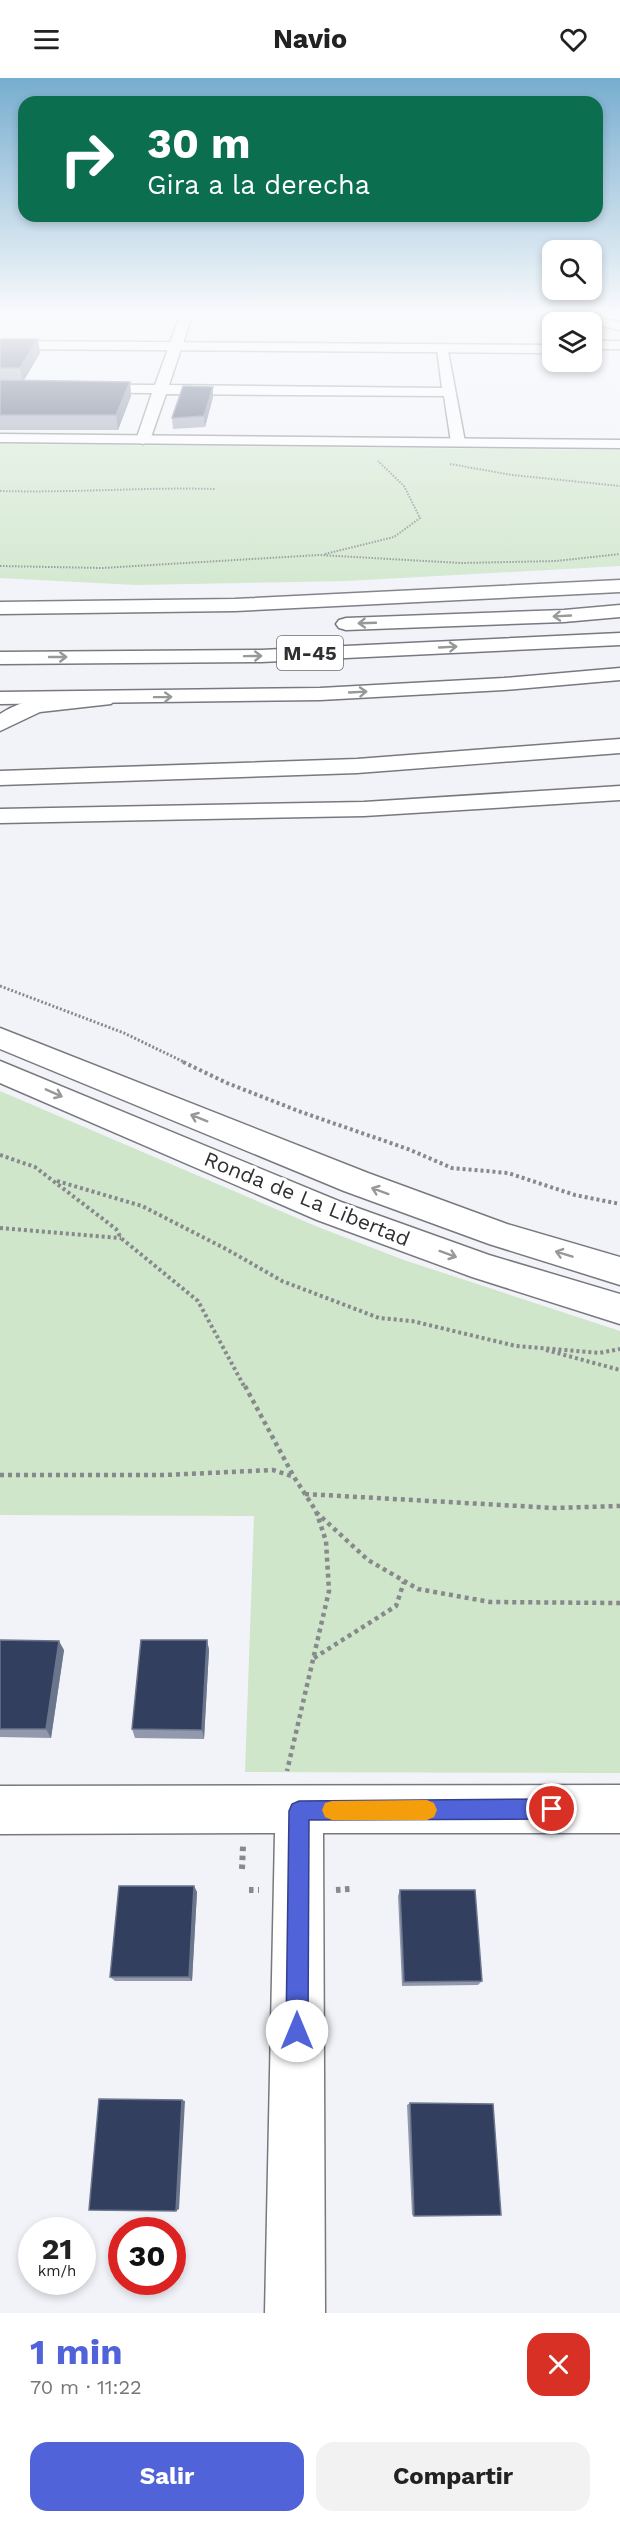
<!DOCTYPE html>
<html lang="es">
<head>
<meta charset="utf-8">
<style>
  body { margin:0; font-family:"Work Sans",sans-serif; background:#f2f2f2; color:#222; height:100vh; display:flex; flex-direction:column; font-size:22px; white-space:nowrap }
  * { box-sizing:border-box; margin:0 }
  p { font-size:20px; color:#767676 }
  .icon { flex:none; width:33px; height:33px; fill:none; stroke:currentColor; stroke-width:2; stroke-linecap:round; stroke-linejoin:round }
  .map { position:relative; height:2235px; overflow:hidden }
  .panel { display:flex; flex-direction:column; background:#fff; flex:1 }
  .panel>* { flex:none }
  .hud { position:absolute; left:18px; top:18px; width:585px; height:126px; border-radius:18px; box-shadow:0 3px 9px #0003; background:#0b6e4f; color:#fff; overflow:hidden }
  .fabs { position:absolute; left:542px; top:162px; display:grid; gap:12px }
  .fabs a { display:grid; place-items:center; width:60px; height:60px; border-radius:12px; background:#fff; box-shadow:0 3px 9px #0003; font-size:30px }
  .speed { position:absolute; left:18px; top:2139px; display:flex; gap:12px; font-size:30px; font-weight:700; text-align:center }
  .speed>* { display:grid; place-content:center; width:78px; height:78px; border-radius:50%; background:#fff; box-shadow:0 3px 9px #0003; line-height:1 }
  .speed small { font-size:15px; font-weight:400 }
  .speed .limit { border:9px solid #d22; background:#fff; color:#111 }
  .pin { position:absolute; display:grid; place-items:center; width:51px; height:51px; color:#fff; margin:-26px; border:3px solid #fff; border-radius:50%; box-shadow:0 2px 6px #0007 }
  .me { position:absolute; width:66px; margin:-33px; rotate:0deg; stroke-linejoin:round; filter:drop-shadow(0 0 4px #0008) }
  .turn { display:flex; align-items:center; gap:21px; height:126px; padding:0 30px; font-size:27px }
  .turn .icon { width:78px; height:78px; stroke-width:2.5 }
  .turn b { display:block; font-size:42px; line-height:51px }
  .round { display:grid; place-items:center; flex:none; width:63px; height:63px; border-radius:18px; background:#f2f2f2 }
  .headline { display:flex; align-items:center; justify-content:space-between; height:102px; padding:0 30px }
  h1 { font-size:36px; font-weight:700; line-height:45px; color:#5063d8 }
  .primary-button { display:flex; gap:12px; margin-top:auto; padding:12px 30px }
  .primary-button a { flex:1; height:69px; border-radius:18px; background:#5063d8; color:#fff; font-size:24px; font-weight:700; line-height:69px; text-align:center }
  .primary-button a+a { background:#f2f2f2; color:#222 }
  header { display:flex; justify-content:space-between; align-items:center; height:78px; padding:0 30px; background:#fff; font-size:27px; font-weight:700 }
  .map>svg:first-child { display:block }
  .green { fill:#cfe6ca }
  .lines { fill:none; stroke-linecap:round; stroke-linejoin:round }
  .street-casing { stroke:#77797d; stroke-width:3 }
  .secondary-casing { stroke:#77797d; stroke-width:3 }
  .highway-casing { stroke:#77797d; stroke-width:3 }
  .path-far4 { stroke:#87898d; stroke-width:2; stroke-dasharray:1.5 1.5; stroke-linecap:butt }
  .path-far3 { stroke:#87898d; stroke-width:3; stroke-dasharray:2 2; stroke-linecap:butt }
  .path-far2 { stroke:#87898d; stroke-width:4; stroke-dasharray:3 3; stroke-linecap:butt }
  .path-far1 { stroke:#87898d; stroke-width:4.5; stroke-dasharray:4 4; stroke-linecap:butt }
  .path { stroke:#87898d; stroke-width:6; stroke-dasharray:4.5 4.5; stroke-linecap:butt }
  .street { fill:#fff; fill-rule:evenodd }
  .secondary { fill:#fff; fill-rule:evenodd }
  .highway { fill:#fff; fill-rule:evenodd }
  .wall { fill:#9299ac }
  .shaded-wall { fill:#6b758c }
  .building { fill:#323f5e; stroke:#6b758c; stroke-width:1.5 }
  .oneway { stroke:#979898 }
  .route { fill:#5063d8; stroke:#34408c; stroke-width:1.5 }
  .slow { fill:#f59e0b }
  .labels { text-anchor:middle; stroke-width:6; stroke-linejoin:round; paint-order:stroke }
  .shield { fill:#fff; stroke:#6d6e70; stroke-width:1.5 }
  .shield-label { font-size:20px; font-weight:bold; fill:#2f3032 }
  .street-label { font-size:21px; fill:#2f3032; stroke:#fff }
</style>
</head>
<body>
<header><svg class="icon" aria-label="menu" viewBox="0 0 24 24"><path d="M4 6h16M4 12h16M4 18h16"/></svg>Navio<svg class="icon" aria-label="heart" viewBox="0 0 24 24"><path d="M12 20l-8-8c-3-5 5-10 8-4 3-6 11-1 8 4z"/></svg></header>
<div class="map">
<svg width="620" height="2235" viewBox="0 0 620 2235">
  <rect width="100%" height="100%" fill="#f1f3f9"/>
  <!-- green -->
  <path class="green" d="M0,366l620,6v116l-273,15 -211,4 -136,-7z
    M0,1013l318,136 86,33 216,71v442l-375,-1 9,-256 -254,-1z"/>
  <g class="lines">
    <!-- street casing -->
    <g class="street-casing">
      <path id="street" d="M182,232h12l-25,75 273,3 -5,-39 2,-3h8l18,96 -7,4 -7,-4 -7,-46 -278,-2 -16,46 -7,4 -7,-4 16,-47 -152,-1v-8l155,1z
        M525,232h28l67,12v8l-29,-6v-2l-60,-8z
        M104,616l7,2 4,4 -4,4 -71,8 -40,19v-17c30,-20 70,-19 104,-20z
        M620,661v14l-263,20 -357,12v-14l357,-12z
        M620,708v14l-256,16 -364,7v-14l364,-7z
        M620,1707v48h-297l2,480h-60l10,-480 -275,1v-48z"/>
    </g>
    <!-- secondary casing -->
    <g class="secondary-casing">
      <path id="secondary" d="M0,263l552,4v8l-552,-4z
        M591,263h29v8h-29z
        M0,356l620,6v8l-620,-6z
        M0,950l368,145 139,51 113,33v28l-131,-41 -145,-53 -344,-142z
        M0,983l341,141 148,53 131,39v30l-148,-47 -155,-57 -317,-137z"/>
    </g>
    <!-- highway casing -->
    <g class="highway-casing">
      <path id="highway" d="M620,502v12l-385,19 -235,3v-12l235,-3z
        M620,527v12l-56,5 -218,8 -7,-2 -3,-4 3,-4 7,-2 218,-8z
        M620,555v12l-359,17 -261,2v-12l261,-2z
        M620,590v12l-116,10 -184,10 -320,4v-12l320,-4 184,-10z"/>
    </g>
    <!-- path-far4 -->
    <path class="path-far4" d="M450,386l62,11 108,11
      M0,413c72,2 144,-4 216,-2
      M325,476l69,-17 26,-19 -16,-32 -26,-25
      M0,488l102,2 217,-13 142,8 95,-2 64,-7"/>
    <!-- path-far3 -->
    <path class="path-far3" d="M0,908l124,47 62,30"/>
    <!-- path-far2 -->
    <path class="path-far2" d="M183,984l44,21 74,29 107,37 44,19 56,5 67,22 45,9
      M0,1077l35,12 81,62 5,9 77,63 47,87
      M57,1103l85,25 86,44 54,31 97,37 33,3 104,25 83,7 21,-4
      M0,1150l121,10
      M546,1272l74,20"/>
    <!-- path-far1 -->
    <path class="path-far1" d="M245,1308l49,91
      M0,1397h165l108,-5 21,7 22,34 10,30 3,50 -42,180
      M305,1416l250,14 65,-2
      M316,1434l52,48 50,29 72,13 130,1
      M314,1580l82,-52 8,-24"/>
    <!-- path -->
    <path class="path" d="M242,1791l1,-23
      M249,1812h10
      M336,1812l14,-1"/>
    <!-- street -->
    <use href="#street" class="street"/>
    <!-- secondary -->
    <use href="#secondary" class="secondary"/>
    <!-- highway -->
    <use href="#highway" class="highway"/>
  </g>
  <!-- wall -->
  <path class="wall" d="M0,261l40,14 -16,27 106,2 1,14 -13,34h-118z
    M213,319l-8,30 -32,2 -1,-11z
    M0,1562l64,10 -13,88 -51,-1z
    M207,1562l2,10 -5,89 -69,-1 -3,-9z
    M194,1808l3,6 -5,89h-77l-5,-4z
    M400,1812l82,91 -4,4 -76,1 -4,-90z
    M410,2025l4,113 -2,-1 -5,-110z"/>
  <!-- shaded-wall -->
  <path class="shaded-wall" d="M38,261l2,14 -17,29 -3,-14z
    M130,304l1,14 -13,34 -2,-15z
    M213,309v10l-8,30 -1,-11z
    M207,1562l2,10 -5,89 -2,-9z
    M59,1563l5,9 -13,88 -5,-9z
    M194,1808l3,6 -5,89 -3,-4z
    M182,2022l3,1 -6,108 -3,2z"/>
  <!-- building -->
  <path class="building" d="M0,261h38l-18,29h-20z
    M0,302l130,2 -14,33h-116z
    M183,308l30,1 -9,29 -32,2z
    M0,1562l59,1 -13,88h-46z
    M141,1562h66l-5,90 -70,-1z
    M119,1808h75l-5,91h-79z
    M400,1812h75l7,91 -78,1z
    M99,2021l83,1 -6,111 -87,-1z
    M410,2025l83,1 8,111 -87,1z"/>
  <!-- one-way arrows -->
  <defs><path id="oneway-shaft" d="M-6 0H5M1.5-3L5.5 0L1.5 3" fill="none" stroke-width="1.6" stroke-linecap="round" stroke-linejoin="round" transform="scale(1.5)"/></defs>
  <g class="oneway">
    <use href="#oneway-shaft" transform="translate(562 538) rotate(177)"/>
    <use href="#oneway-shaft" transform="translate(367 545) rotate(178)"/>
    <use href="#oneway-shaft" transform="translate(448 569) rotate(-3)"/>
    <use href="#oneway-shaft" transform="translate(253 578) rotate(-1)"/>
    <use href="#oneway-shaft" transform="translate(58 579)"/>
    <use href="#oneway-shaft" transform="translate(358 614) rotate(-3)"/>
    <use href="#oneway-shaft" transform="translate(163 619) rotate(-1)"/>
    <use href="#oneway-shaft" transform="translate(54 1015) rotate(24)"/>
    <use href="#oneway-shaft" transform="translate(199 1040) rotate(-158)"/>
    <use href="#oneway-shaft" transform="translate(380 1113) rotate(-160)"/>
    <use href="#oneway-shaft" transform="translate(448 1176) rotate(20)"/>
    <use href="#oneway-shaft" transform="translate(564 1176) rotate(-163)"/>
  </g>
  <!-- sky -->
  <linearGradient id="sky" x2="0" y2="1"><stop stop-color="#77adcf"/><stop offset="0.43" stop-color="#f9fafc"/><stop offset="1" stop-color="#f9fafc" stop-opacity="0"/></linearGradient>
  <rect width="620" height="545" fill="url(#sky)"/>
  <!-- route -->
  <path class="route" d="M552,1721l7,3 3,7 -3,7 -7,3 -243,1 -1,211 -3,8 -8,3 -7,-3 -4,-8 3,-220 3,-7 7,-3z"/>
  <!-- slow -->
  <path class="slow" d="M427,1722l7,3 3,7 -3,7 -7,3h-95l-7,-3 -3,-7 3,-7 7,-2z"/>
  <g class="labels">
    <!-- shield labels -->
    <rect class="shield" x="277" y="558" width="66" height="34" rx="4.5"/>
    <g class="shield-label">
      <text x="310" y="582">M-45</text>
    </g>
    <!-- street labels -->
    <g class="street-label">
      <text transform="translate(307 1121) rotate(22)" y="7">Ronda de La Libertad</text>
    </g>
  </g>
</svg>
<div class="fabs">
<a><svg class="icon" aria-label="search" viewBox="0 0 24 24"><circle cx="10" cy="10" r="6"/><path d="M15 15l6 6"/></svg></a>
<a><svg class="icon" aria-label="layers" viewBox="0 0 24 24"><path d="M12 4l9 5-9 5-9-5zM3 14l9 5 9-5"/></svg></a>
</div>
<div class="speed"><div>21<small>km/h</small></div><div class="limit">30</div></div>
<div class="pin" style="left:552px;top:1731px;background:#d93025"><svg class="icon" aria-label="arrive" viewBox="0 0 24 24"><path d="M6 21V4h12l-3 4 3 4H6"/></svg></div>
<svg class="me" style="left:297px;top:1953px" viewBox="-20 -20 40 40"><circle r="19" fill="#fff"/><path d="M0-13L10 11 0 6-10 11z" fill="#5063d8"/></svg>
<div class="hud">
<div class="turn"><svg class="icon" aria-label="right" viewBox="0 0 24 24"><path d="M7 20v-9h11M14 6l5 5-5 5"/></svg><div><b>30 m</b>Gira a la derecha</div></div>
</div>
</div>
<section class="panel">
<div class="headline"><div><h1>1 min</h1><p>70 m · 11:22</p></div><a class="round" style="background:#d93025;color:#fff"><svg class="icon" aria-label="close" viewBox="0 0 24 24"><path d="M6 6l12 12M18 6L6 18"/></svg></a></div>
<div class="primary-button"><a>Salir</a><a>Compartir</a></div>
</section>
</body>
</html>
